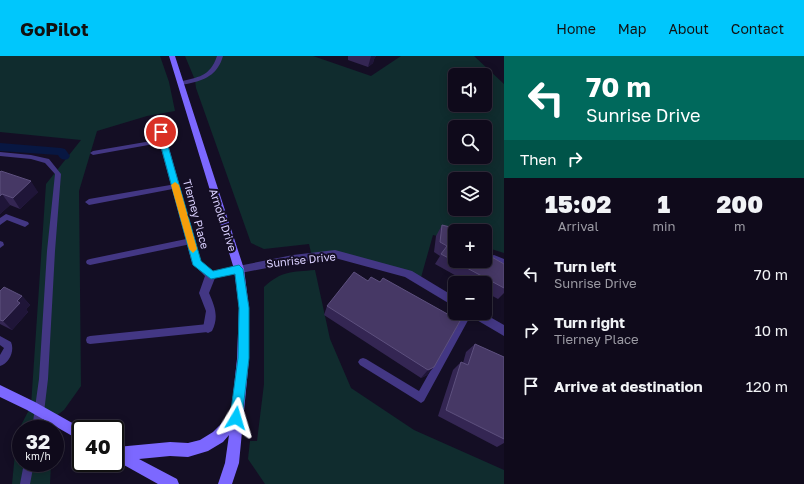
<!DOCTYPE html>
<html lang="en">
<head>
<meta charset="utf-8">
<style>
  body { margin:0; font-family:"Golos Text",sans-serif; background:#181324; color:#f1f3f6; height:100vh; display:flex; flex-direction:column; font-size:15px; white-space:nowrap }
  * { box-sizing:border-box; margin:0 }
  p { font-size:13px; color:#9b9aa3 }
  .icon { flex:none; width:22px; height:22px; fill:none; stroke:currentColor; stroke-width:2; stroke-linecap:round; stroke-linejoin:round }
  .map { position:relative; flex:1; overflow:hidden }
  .drawer { display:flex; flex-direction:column; background:#0f0a1b; width:300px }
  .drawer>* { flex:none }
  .top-card { background:#00695c; color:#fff; overflow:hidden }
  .controls { position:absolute; left:448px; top:12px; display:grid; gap:8px }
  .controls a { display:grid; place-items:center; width:44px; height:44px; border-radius:6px; background:#0f0a1b; box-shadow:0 2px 10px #0003,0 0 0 1px #2f2b3a; font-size:20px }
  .speed { position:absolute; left:12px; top:364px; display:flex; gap:8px; font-size:20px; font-weight:700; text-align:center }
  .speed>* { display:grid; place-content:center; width:52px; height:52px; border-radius:50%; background:#0f0a1b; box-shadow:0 2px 10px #0003,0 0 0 1px #2f2b3a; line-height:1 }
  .speed small { font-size:10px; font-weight:400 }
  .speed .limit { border:2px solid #111; border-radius:6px; background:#fff; color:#111 }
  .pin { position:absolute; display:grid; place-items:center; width:34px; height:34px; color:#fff; margin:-17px; border:2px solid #fff; border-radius:50%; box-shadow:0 1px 4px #0007 }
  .me { position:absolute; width:44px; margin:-22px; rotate:7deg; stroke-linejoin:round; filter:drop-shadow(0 0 3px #0008) }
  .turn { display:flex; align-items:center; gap:14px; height:84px; padding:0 16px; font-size:18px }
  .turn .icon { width:52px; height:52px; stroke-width:2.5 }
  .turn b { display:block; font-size:28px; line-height:34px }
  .then { display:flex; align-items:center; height:38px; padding:0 16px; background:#0003; gap:8px; font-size:15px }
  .eta { display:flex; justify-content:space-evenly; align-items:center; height:68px; text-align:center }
  .eta b { font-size:24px; font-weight:800; line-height:28px }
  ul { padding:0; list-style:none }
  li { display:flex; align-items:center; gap:12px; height:56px; padding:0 16px }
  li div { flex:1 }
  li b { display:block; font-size:15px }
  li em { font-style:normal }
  header { display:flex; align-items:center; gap:24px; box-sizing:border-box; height:56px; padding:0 20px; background:#00c7fc; color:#111 }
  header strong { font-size:19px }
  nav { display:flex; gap:22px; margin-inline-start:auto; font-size:14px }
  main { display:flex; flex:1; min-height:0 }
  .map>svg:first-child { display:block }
  .green { fill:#102c2e; fill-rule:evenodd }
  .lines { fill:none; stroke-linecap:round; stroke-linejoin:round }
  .canal { fill:#081742; fill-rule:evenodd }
  .lane { fill:#433784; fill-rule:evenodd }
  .street { fill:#433784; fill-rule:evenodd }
  .secondary { fill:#7c68ff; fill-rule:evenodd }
  .wall { fill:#342653 }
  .shaded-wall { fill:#1f1538 }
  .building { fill:#463865; stroke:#5d507e }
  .route { fill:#00c7fc; stroke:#0081a4 }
  .slow { fill:#f59e0b }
  .labels { text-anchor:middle; stroke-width:4; stroke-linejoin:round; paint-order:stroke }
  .street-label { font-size:11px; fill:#dbd1ff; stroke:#140e24 }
</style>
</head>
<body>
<header>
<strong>GoPilot</strong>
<nav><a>Home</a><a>Map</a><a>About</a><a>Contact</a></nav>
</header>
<main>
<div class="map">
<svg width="504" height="428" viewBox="0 0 504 428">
  <rect width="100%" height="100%" fill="#140e24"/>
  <!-- green -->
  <path class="green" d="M0,0h160l9,26 6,29 -28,5 -50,15 -18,60 2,195 -17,24 -12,9v10h-31v34h30l-1,21h-38l5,-51 14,-27 15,-222 35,-44 -81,-8z
    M185,0h128l58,20 30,-20h73l30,28v169l-19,-6v-16h-30v9l-22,-5 -13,46 -85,-27 -23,3 -3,-13 -45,5 -13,-6 -55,-155 -1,-8zM455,19h30v30h-30zM455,71h30v30h-30zM455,123h30v30h-30z
    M315,214l15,69 21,49 63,42 90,40v14h-239l-17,-25 2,-18h7l7,-57v-97c17,-16 28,-15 51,-17z"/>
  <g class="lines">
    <!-- canal -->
    <path class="canal" d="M0,87l61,5 4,1 5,7 -2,3c-5,1 -7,1 -10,-4l-58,-4z"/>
    <!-- lane -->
    <path class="lane" d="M163,83l3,2 -1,1 -72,13 -3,-2 3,-2z
      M0,96l31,3 18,4 12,15 -6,77 -7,128 -6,50h-10l7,-50 8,-128 8,-77 -10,-11 -14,-4 -31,-3z
      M176,128l3,2 -1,2 -89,17 -4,-3 4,-3z
      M6,158l22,8 1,2 -4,3 -18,-7 -7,5v-7z
      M191,182l4,3 -4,3 -101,21 -3,-1 -1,-2 1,-2 3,-1z
      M0,185l3,1 1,3 -4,3z
      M494,199l10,4v7l-13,-6 -1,-2 1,-2z
      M463,257h9l-48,88 -3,2 -3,-2 -58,-36 -2,-3 2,-3 3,-1 3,1 53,32z
      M208,268l3,1 1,3 -1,3 -3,1 -118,12 -3,-1 -1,-3 1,-3 3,-1z
      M0,280l11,6c4,9 -2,21 -11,24v-11l4,-7 -4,-3z
      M24,407h10l-4,21h-10z"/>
    <!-- street -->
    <path class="street" d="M217,0h6c-5,17 -15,23 -32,27 -4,1 -8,2 -12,1v-2c19,-5 31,-5 38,-26z
      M155,65h3l4,2 39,138 12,10 80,-16 42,-5 77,21 43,26v10l-50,-30 -70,-19 -42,5 -78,15 -6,15c6,14 10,24 3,38l-4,2 -4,-2 -1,-3 3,-17 -7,-18 6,-17 -13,-13 -38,-140z
      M469,257h14l21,12v11l-34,-20z"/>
    <!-- secondary -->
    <path class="secondary" d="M169,0h6l69,213 5,39v51l-10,104 -7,21h-14l7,-21 4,-28 -6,7 -15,9 -20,6 -18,-1 -31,3 38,20 2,5h-21l-43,-24v-12l2,-1 53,-5 18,1 12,-3 13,-8 18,-18 6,-55 2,-51 -5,-39z
      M0,329l35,17 48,27h-2v12l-54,-31 -27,-13z"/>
  </g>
  <!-- wall -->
  <path class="wall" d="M348,0h28l-2,3 -1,4 -5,4 -20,-7z
    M0,116l38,20 -18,17 -10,-4 -10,9z
    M442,169l48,31 14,8v29l-6,6 -13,-7v-9h-16l-34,-19 5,-8 -6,-4 2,-16z
    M368,225l12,1 80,39 -33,54 -6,3 -97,-63 3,-9z
    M0,235l22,5 8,9 -4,4 2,3 -16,18 -12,-6z
    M475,288l29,13v86l-7,4 -59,-31 15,-46 8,-8 2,1 3,-11z"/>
  <!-- shaded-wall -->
  <path class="shaded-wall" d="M371,0h5l-2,3 -1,4 -5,4z
    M31,125l7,11 -18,17 -7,-11z
    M2,138l8,11 -10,9v-18z
    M22,240l8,9 -4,4 2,3 -16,18 -9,-9 14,-20z
    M434,311l-7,8 -6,3 7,-8z"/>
  <!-- building -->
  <path class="building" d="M1,115l30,10 -18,17 -11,-4 -2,2v-24z
    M442,169l24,6h-11v30h30v-26l5,2v19l14,8v24l-63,-34 6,-8 -7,-4z
    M354,216l14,9 3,-4 9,5 3,-4 77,43 -26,46 -6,3 -101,-64z
    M4,231l18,9 -5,5 3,2 -17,18 -3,-1v-29z
    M475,288l29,13v82l-58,-29 15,-48 7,3z"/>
  <!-- route -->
  <path class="route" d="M161,74l3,2 37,129 12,10 26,-6 4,4 6,39v50l-7,60 -2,4 -4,2 -4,-2 -2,-4 8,-60 1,-50 -4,-34 -24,5 -18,-14 -36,-133z"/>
  <!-- slow -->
  <path class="slow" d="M175,126l4,3 18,64 -4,4 -4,-4 -18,-64z"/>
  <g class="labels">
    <!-- street labels -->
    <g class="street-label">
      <text transform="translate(196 158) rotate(75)" y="4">Tierney Place</text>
      <text transform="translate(223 164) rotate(72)" y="4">Arnold Drive</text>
      <text transform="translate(301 204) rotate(-6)" y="4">Sunrise Drive</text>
    </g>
  </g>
</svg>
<div class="controls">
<a><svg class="icon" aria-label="sound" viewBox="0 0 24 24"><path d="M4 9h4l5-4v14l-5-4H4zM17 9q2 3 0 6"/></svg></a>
<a><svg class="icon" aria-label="search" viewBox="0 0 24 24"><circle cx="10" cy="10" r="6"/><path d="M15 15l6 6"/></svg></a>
<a><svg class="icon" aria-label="layers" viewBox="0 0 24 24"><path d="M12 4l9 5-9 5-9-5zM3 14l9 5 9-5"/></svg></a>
<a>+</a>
<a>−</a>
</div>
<div class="speed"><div>32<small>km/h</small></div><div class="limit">40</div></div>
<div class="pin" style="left:161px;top:76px;background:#d93025"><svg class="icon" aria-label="arrive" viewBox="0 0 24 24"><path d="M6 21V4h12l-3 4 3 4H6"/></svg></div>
<svg class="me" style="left:236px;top:362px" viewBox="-20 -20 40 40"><path d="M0-17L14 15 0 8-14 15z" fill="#00c7fc" stroke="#fff" stroke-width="4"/></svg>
</div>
<section class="drawer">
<div class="top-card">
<div class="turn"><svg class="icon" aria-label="left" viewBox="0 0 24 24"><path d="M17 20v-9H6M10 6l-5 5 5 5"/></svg><div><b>70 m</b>Sunrise Drive</div></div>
<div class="then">Then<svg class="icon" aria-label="right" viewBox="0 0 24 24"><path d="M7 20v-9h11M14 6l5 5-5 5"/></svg></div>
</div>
<div class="eta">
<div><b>15:02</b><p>Arrival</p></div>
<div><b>1</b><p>min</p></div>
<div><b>200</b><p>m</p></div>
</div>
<ul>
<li><svg class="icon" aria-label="left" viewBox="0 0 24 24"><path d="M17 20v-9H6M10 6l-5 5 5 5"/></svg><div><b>Turn left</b><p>Sunrise Drive</p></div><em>70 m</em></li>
<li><svg class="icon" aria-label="right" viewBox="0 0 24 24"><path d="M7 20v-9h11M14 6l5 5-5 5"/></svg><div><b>Turn right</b><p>Tierney Place</p></div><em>10 m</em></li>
<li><svg class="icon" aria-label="arrive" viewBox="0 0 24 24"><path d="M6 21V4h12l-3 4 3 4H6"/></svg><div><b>Arrive at destination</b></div><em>120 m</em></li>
</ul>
</section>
</main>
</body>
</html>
